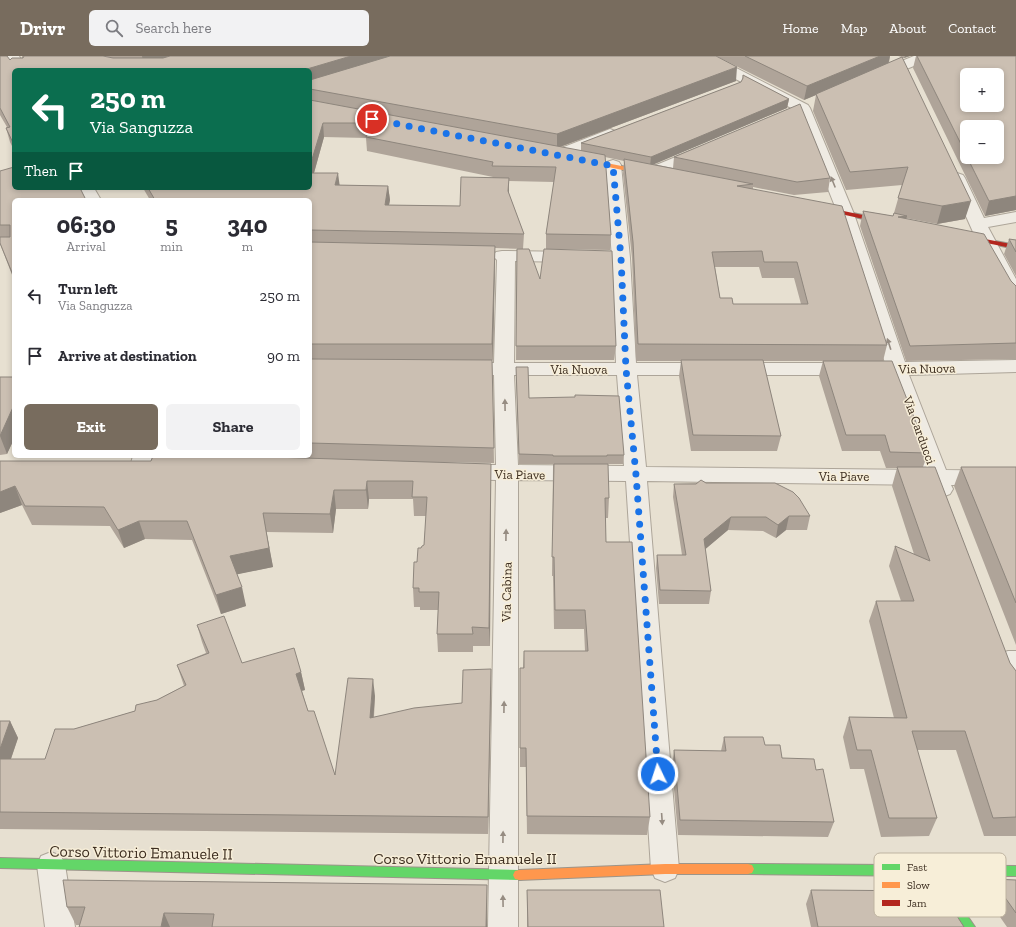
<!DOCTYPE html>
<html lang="en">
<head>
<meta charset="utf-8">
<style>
  body { margin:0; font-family:"Zilla Slab",serif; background:#f2f2f3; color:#2b2b33; height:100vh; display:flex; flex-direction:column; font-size:15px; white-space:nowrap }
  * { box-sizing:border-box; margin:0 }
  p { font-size:13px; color:#7c7c81 }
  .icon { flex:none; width:22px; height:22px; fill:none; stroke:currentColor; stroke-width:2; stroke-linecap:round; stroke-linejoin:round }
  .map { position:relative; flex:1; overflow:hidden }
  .side { position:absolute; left:12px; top:142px; width:300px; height:260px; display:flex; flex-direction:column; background:#fff; border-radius:6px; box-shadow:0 2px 6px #0003 }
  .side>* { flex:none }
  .hud { position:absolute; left:12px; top:12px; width:300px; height:122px; border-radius:6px; box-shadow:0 2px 6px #0003; background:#0b6e4f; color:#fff; overflow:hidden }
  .tools { position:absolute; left:960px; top:12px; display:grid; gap:8px }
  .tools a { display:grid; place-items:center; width:44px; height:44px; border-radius:6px; background:#fff; box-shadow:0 2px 6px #0003; font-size:20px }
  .pin { position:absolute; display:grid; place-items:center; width:34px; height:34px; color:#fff; margin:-17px; border:2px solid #fff; border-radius:50%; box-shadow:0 1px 4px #0007 }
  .me { position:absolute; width:44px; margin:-22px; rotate:356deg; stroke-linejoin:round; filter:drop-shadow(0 0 3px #0008) }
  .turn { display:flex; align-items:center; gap:14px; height:84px; padding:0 12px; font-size:18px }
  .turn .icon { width:52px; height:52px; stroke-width:2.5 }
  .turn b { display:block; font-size:28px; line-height:34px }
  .then { display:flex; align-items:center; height:38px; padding:0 12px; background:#0003; gap:8px; font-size:15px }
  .eta { display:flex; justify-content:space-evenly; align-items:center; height:68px; text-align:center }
  .eta b { font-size:24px; font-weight:700; line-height:28px }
  .primary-button { display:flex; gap:8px; margin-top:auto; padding:8px 12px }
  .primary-button a { flex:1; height:46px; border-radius:6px; background:#786c5e; color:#fff; font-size:16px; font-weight:700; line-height:46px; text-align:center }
  .primary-button a+a { background:#f2f2f3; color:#2b2b33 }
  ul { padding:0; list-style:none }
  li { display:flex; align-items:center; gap:12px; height:60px; padding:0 12px }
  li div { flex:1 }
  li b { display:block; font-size:15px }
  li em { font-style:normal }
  header { display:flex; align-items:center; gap:24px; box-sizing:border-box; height:56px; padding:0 20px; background:#786c5e; color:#fff }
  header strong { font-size:19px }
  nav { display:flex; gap:22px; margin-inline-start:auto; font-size:14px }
  .search { width:280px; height:36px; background:#f2f2f3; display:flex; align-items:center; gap:10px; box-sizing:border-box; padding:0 14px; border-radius:6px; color:#7c7c81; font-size:15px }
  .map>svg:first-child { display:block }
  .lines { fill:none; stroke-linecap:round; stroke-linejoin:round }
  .street-casing { stroke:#ada599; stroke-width:2 }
  .fast-casing { stroke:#9c958a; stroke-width:2 }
  .slow-casing { stroke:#9c958a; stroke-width:2 }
  .jam-casing { stroke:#9c958a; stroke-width:2 }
  .street { fill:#efebe3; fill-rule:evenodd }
  .fast { fill:#63d668; fill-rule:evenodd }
  .slow { fill:#ff974d; fill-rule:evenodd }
  .jam { fill:#b3261e; fill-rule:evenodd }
  .wall { fill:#afa499; fill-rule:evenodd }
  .shaded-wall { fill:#8e867d }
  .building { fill:#cbbfb2; stroke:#8e867d; fill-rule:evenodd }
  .oneway { fill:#968c82 }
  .route { stroke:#1a73e8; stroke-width:7; stroke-dasharray:0 12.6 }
  .labels { text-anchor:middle; stroke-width:3; stroke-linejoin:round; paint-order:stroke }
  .street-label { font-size:13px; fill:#3d2e20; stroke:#f7eed8 }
  .near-street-label { font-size:16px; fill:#3d2e20; stroke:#f7eed8 }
  .key { fill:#f7eed8; stroke:#bfb4a1; stroke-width:1 }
  .key-label { font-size:11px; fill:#3d2e20 }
</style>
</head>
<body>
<header>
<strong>Drivr</strong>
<div class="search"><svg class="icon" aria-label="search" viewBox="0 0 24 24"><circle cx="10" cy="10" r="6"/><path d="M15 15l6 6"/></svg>Search here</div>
<nav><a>Home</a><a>Map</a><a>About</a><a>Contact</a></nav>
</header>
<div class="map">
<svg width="1016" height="871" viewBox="0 0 1016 871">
  <rect width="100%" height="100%" fill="#e7e0d1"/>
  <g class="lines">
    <!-- street casing -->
    <g class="street-casing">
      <path id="street" d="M5,0h14l8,14h-13v2z
        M695,0h18l95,49 2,3 44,106 51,148 111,-2v12l-107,3 37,95 70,1v14h-65l2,4 -3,5 -8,3 -8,-3 -5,-9 -282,-4 32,388 -4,9 -10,4 -10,-4 -4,-9 -25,-388 -108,-1v447h-30l8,-447 -35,-1 -8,-2 -3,-5 3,-5 8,-2h35l-2,-90h-31l-7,-2 -3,-4 3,-4 7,-2h31l3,-103 -4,-4 3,-4 6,-1 72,1 6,1 3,4 -3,4 -6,1 -59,-1 -1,102h102l-4,-105 -7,-93 2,-3 6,-2 6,2 2,3 9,93 6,105h215l7,2 3,4 -3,4 -7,2h-214l9,92 278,3 -35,-95 -13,-2 -3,-4 3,-4 9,-2 -47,-149 -41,-103 -100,-52zM514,319h103l7,91 -106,-1z
        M914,0h19l-2,3 -49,20 -5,1 -5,-1 -2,-3 2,-3z
        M610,73l5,2 3,3 -3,3 -52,21 -6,2 -6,-2 -2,-3 2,-3z
        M700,91l6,2 2,3 -2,3 -50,21 -6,2 -6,-2 -2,-3 2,-3z
        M957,117l6,2 2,3 19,40 32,-6v10l-28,5 28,52v22l-6,-2 -3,-4 -30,-54 -28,-63 2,-3z
        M78,132h16l7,12h-16z
        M133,400h22l-5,12 -8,2 -8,-2 -3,-5z
        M1008,595h8v20h-8l-9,-3 -4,-7 4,-7z
        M51,796l10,4 4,9 10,62h-30l-8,-62 4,-9z"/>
    </g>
    <!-- fast casing -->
    <g class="fast-casing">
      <path id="fast" d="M0,802l519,12 4,1 2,4 -2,4 -4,1 -519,-12z
        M748,808l268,2v10h-76l35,51h-13l-36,-51 -178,-2 -4,-1 -2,-4 2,-4z"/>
    </g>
    <!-- slow casing -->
    <g class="slow-casing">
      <path id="slow" d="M576,101l76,15 3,2 -3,2 -78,-16 -1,-1z
        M665,808h83l4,1 2,4 -2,4 -4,1h-83l-146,6 -4,-1 -2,-4 2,-4 4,-1z"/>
    </g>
    <!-- jam casing -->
    <g class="jam-casing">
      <path id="jam" d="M815,149l76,16 3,2 -3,2 -78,-17v-2z
        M959,178l57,11v4l-59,-12v-2z"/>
    </g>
    <!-- street -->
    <use href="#street" class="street"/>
    <!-- fast -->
    <use href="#fast" class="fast"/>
    <!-- slow -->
    <use href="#slow" class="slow"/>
    <!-- jam -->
    <use href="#jam" class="jam"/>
  </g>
  <!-- wall -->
  <path class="wall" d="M0,0l10,4 12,-2v-2h694l20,25 -176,66 21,4v-8l160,-61 1,-2 1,-5 46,24 -2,9 -134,56 20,4 1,-11 156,21 -2,14 -34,3 -41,-8v2l134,156 -4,16 45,92 -5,14 87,196 6,8v165h-32l-28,-86h-39l20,68 -8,18 -48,1 -17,-68h-14l-7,-32 6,-20 45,1 -25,-97 7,-20h25l-12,-35 6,-20 19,8 -22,-68 5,-18h-11l-6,-17h-38l-23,-75 4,-15h-60l18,75 -4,15h-86l-12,-75 2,-15h-45l-4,-103 -9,-84 1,-13 -19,-4 6,78 -1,15 -64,-1v-15l8,-52 -45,-1v13l15,40 -1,15 -28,-1 -2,112h-71h70l2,103 -71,-1 68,2 -1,182h-17v6h-35l-1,-18 1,-24h-18v-3h-6l-1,-19 4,-26 4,-14 3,-3 2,-29h-12l-1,-17h-44l-1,10h-32l-3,24 -67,-1 7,35 -36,7 9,32 -25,8 -29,-74 -47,-1 -21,9 -14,-22 -78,-1 -10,-20 -22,8v-52h151l2,-5h157v-256h-160l-7,-12h167v-118h-296v80l-4,-8 -4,-14 1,-1 -7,-12zM324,81l42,1 1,13 126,26 -33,29 -71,-1 1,-5 -2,-14 -48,-1 -26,-12zM715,211h44l3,11h32l7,26h-68l-13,-6z
    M716,0h174l-1,7 13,-6 -4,-1h12l-6,2h-2l63,161 -28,5 -31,-6v1l105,62 5,5v73l-110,2 -46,-135 3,-15 30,5 1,-3 8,-28 -56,5 -33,-79 3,-16 -12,5z
    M916,0h100v154l-31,6 -72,-148z
    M0,115l14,29v80l-14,-36z
    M1009,183l7,1v36l-12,-22z
    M517,193l23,30 76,67 -2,14h-98z
    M516,311l13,31 95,57 -1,9h-17l3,34 -1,20h-3l1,24 44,275 -3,18 -120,-1 -1,-67h-6v-99h3l1,-17h61l-1,-22h-30l-1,-53h-1l1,-110v-2h-34z
    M0,321h14v62l-7,15 -7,1z
    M961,411h55v178l-62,-159z
    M706,427l104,33 -3,14h-21l-10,8 -13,-7 -35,-1 -23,19 6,42 -2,13h-50l-3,-36 1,-13h25l-9,-58 1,-13z
    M197,569l45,38 59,9 4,18 -3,1 6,20 27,64 40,-79 -1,21 88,-14 29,-16 -3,147 -488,-5v-108h10l8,17 -7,21h34l29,-30 61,-18 49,-25 -7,-21 29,-12 -4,-11z
    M724,681l41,8 17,13 34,12 18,52 -6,15 -150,-2 -6,-69 2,-16 47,1z
    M992,823l24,1v47h-9l-23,-33z
    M527,834l137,37h-137z
    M811,834l153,37h-153l-5,-23z
    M487,847v24h-408l1,-2h-4l-9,-18z"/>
  <!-- shaded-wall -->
  <path class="shaded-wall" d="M142,0h36l-34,11z
    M351,0h45l-86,27v-13h-3v-1z
    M880,0h10l-2,9 -72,29v1l-12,5 3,-14z
    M905,0h5l-6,2z
    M737,11l-1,14 -179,67v-14z
    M789,43l-2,9 -137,58 1,-9z
    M323,67l1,14 -14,50v-21z
    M338,117l2,15 -5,-3z
    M509,122v14l-1,14v-15z
    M388,130l2,14 -4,19 -1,-14z
    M1016,140v14l-31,6 4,-15z
    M971,145l-6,18 -28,5 5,-18z
    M907,160l-4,15 -5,-14z
    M495,190v15l-2,99 -1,-16z
    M14,349v34l-7,15 -7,-18z
    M491,408v18l-1,164 -1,-18z
    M367,425l2,18 -1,10 -2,-19z
    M15,430l7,19 -22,8v-21z
    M334,434l2,19 -3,24 -3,-19z
    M263,457l10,54 -39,8 -4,-19z
    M789,460l-3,14 -10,8 2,-13z
    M731,461l-3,13 -26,22 2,-13z
    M139,465l6,18 -21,9 -6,-18z
    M242,531l4,19 -25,8 -5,-19z
    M491,613v18l-3,147v-17z
    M301,616l4,18 -5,1 -4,-17z
    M373,623l2,17 -3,39 -2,-17z
    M10,665l8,17 -13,38 -5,-10v-17z
    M487,829v42h-1z
    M164,857l6,14h-9z"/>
  <!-- building -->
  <path class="building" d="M0,0h7l3,4 2,-2h11l1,-2h79l10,2h50l7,-2h181l-44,13v1h-293v75l-8,-17 4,-1 -10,-19z
    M390,0h326l21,11 -180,67 -247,-45v-9z
    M745,0h135l-73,30z
    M917,0h99v140l-27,5 -22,-44h30v-30h-30v29zM967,19h30v30h-30z
    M902,1l69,144 -29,5 -44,-8 10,-31 -58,5 -34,-78z
    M743,19l46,24 -138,58 -70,-14 160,-61 2,-4z
    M310,44l295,55 6,80 -65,-1 10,-67 -64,-1 1,-4 -127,-25 3,-14h-46l-13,43z
    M800,48l30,74 -33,4 -123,-25z
    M624,103l129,25 -16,2 105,20 45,139 -249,-1 -5,-102zM762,195l2,11h33l11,42h-75l-1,-6h-12l-8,-46z
    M14,111v21h66l6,12h-72v75h-1l-13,-32v-6h10v-12h-10v-54z
    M310,117h28l-3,12 53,1 -3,19 75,1 1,-29 48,1 -1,13 16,43 -214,-4v-30h-155l-7,-12h162z
    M863,155l30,5 1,-3 13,3 -9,1 86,17 27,47 5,5v57l-106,3z
    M1009,183l7,1v12z
    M310,186l185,4 -3,98h-182z
    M517,193h12l11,30 4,-30 68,2 4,95h-100z
    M310,303l182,1 2,88 -184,-5z
    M681,304h82l18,76 -88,-1z
    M823,305h69l36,92 -38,-1 -5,-17h-39z
    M516,311h12l1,31 46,-1v-2l44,1 5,59h-17v1h-54v-1l-34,-1z
    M0,321h14v28l-14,31z
    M153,400h88l250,8 -2,164 -17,-1 1,7h-36l2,-42h-20v-4h-6l1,-26h3l1,-14h3l1,-2 2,-1 3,-48h-15l1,-16h-46l-1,9h-32l-4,24 -67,-1 6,35 -39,8 12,31 -26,8 -29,-74h-48l-21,9 -14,-23 -79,-1 -10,-20 -15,6v-31h151z
    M554,408h54l1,34h-4l1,44h26l18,275 -123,-1 -1,-68h-6v-80h4v-17h64l-3,-41h-30l-1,-53h-2z
    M897,411h38l75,196 6,8v146l-23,1 -28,-87h-53l25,87h-48l-18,-68h-14l-8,-33 58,1 -31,-117h38l-19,-55 35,15z
    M961,411h55v136z
    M701,424l5,3h69l18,9 6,6 11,18h-21l-11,9 -12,-8h-35l-27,22 7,52 -51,-1 -3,-35h29l-12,-71h22z
    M224,560l18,47 52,-15 7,24 -5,2 12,37h6l21,64 13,-97 25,1 -3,39 44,-10 48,-5 1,-33 28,-1 -3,148 -488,-5v-53h45l10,-30h19l61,-18 1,-6 21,-5 29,-15 -9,-20 32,-12 -12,-28z
    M0,665h10l-10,28z
    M724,681h39l2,8h15l2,13 32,1 2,11 7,-1 11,53 -154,-2 -6,-70 52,1z
    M992,823l24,1v33z
    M63,824l424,5 -1,42h-274l2,-13 -50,-1 -3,14h-82l6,-20h-18z
    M527,834h133l4,37h-136z
    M811,834l130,1 23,36h-146z"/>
  <!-- one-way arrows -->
  <defs><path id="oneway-solid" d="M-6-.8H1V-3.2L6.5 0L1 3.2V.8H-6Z"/></defs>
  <g class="oneway">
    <use href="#oneway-solid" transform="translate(833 126) rotate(-112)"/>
    <use href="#oneway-solid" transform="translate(889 288) rotate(-108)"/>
    <use href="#oneway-solid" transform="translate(505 349) rotate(-91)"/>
    <use href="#oneway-solid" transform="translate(506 479) rotate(-89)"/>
    <use href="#oneway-solid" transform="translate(504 651) rotate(-89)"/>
    <use href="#oneway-solid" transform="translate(662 763) rotate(86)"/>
    <use href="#oneway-solid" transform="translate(503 781) rotate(-89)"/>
    <use href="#oneway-solid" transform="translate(503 845) rotate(-91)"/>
  </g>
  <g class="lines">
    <!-- route -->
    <path class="route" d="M372,63l241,47 8,92 5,111 10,106 22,299"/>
  </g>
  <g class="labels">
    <!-- street labels -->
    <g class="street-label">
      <text transform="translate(927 312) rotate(-1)" y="5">Via Nuova</text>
      <text x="579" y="318">Via Nuova</text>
      <text transform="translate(920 374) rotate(70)" y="5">Via Carducci</text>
      <text transform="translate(520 418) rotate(1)" y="5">Via Piave</text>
      <text x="844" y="425">Via Piave</text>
      <text transform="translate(506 536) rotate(-89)" y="5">Via Cabina</text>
    </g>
    <!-- near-street labels -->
    <g class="near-street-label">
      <text transform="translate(141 796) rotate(1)" y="6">Corso Vittorio Emanuele II</text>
      <text x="465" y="808">Corso Vittorio Emanuele II</text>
    </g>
  </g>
  <!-- legend -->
  <rect x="874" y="797" width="132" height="64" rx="6" class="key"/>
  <rect x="882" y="808" width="18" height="6" fill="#63d668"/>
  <rect x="882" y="826" width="18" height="6" fill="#ff974d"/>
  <rect x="882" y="844" width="18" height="6" fill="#b3261e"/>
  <g class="key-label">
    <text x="907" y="815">Fast</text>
    <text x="907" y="833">Slow</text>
    <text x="907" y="851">Jam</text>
  </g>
</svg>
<div class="tools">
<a>+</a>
<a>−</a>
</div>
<div class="pin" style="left:372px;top:63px;background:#d93025"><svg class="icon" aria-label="arrive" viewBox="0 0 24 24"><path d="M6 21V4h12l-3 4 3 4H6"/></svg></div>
<svg class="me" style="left:658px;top:718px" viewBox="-20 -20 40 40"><circle r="17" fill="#1a73e8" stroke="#fff" stroke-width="3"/><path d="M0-11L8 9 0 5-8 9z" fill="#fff"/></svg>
<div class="hud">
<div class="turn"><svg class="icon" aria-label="left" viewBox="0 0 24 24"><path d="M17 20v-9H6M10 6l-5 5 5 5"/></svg><div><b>250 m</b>Via Sanguzza</div></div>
<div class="then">Then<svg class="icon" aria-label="arrive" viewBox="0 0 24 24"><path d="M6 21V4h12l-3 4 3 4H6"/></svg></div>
</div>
<section class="side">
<div class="eta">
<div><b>06:30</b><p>Arrival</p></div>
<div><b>5</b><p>min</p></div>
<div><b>340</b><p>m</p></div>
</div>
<ul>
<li><svg class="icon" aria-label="left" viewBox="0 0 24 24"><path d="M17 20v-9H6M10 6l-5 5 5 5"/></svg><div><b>Turn left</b><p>Via Sanguzza</p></div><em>250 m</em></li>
<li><svg class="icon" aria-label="arrive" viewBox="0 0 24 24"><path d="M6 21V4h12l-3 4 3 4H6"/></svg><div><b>Arrive at destination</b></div><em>90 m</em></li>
</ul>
<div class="primary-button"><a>Exit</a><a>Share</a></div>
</section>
</div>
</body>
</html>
